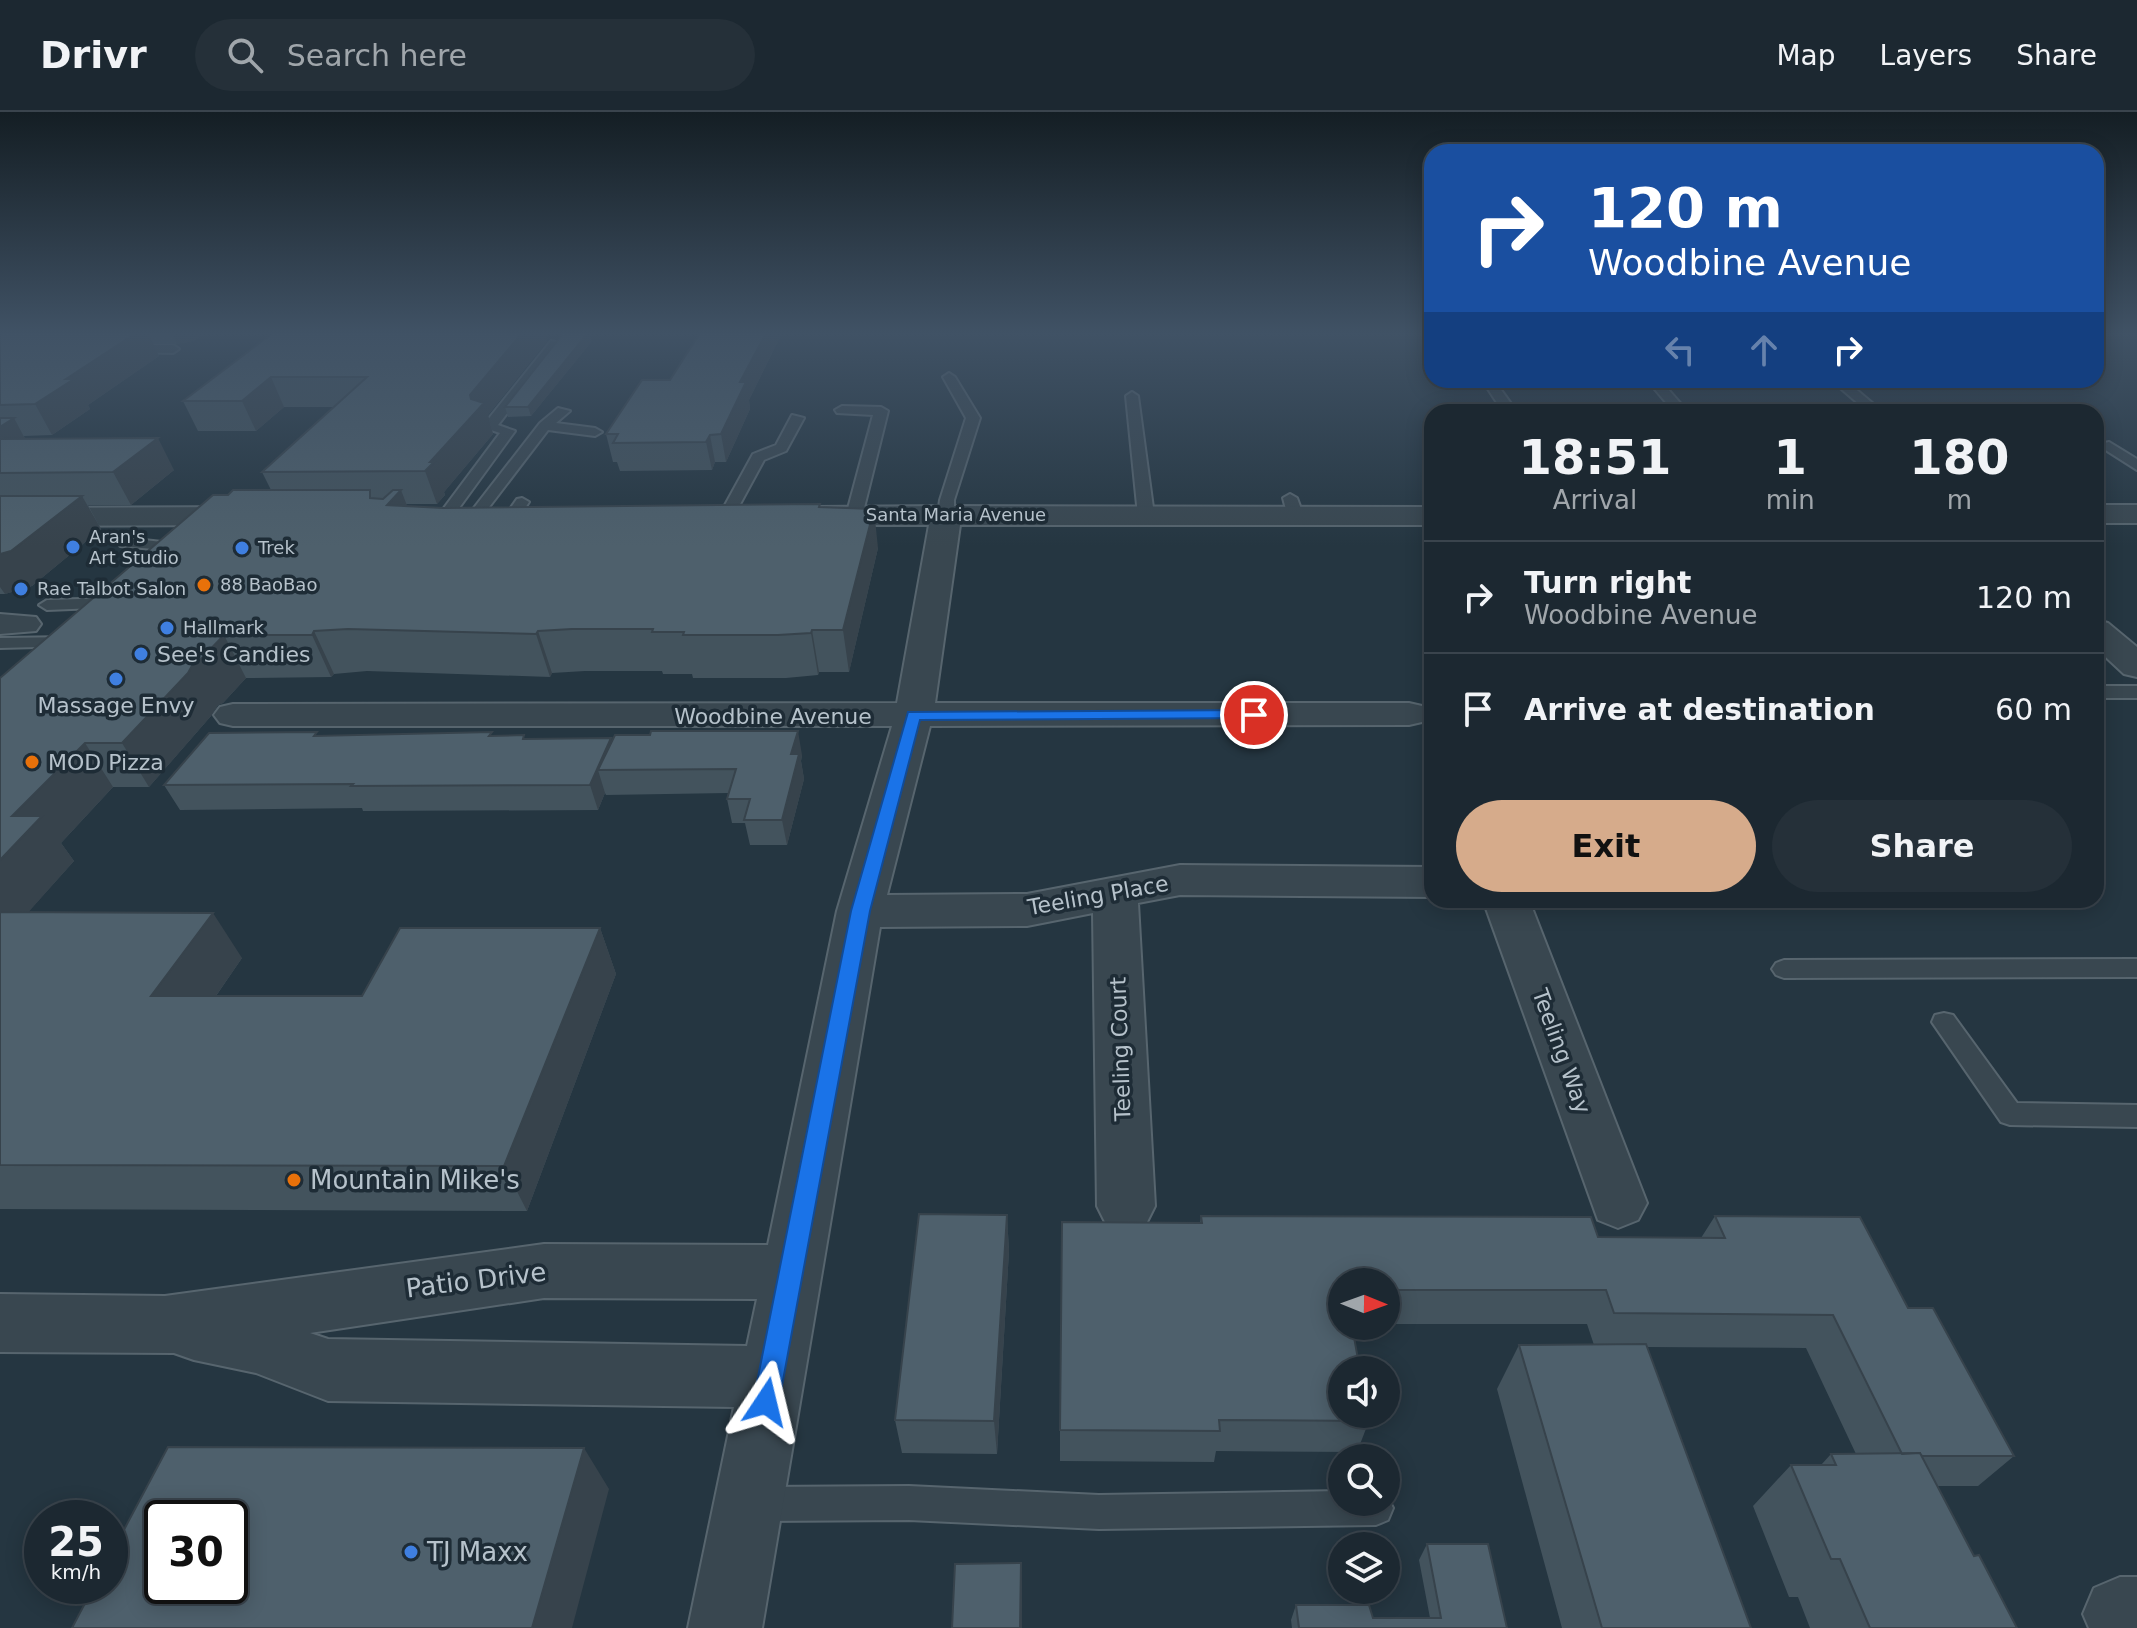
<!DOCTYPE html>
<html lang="en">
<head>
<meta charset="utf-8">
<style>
  body { margin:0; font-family:"DejaVu Sans",sans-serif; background:#253039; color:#f1f3f6; height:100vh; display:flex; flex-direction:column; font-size:30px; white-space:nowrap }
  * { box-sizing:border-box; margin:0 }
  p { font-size:26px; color:#a0a6ab }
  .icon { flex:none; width:44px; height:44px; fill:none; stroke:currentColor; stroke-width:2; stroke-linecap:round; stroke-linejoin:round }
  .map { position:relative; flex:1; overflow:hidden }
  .drawer { position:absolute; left:1424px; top:292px; width:680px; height:504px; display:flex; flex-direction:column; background:#1c2831; border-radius:24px; box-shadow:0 4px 20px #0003,0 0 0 2px #3a444d }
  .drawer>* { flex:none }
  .banner { position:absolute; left:1424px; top:32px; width:680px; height:244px; border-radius:24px; box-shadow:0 4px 20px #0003,0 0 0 2px #3a444d; background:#1a4fa0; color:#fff; overflow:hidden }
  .needle { width:52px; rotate:91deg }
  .tools { position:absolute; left:1328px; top:1156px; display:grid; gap:16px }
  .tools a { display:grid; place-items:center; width:72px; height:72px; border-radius:50%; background:#1c2831; box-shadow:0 4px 20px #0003,0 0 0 2px #3a444d; font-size:40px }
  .speed { position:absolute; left:24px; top:1388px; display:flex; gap:16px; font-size:40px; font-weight:700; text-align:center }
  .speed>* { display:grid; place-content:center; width:104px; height:104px; border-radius:50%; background:#1c2831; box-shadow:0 4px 20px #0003,0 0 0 2px #3a444d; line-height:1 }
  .speed small { font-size:20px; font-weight:400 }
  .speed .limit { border:4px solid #111; border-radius:12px; background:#fff; color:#111 }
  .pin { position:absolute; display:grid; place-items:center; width:68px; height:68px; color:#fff; margin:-34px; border:4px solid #fff; border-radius:50%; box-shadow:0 2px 8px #0007 }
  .me { position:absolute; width:88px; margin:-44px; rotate:10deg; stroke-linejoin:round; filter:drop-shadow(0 0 6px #0008) }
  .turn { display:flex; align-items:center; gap:28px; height:168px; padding:0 32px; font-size:36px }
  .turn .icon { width:104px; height:104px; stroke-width:2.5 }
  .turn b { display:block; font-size:56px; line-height:68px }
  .lanes { display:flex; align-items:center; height:76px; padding:0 32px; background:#0003; justify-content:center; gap:40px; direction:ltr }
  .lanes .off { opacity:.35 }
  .eta { display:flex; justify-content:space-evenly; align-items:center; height:136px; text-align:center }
  .eta b { font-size:48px; font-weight:700; line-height:56px }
  .cta { display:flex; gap:16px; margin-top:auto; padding:16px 32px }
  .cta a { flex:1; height:92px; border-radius:48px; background:#d6ab8b; color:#111; font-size:32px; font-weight:700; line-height:92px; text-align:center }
  .cta a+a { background:#253039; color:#f1f3f6 }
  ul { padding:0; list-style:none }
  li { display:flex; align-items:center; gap:24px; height:112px; padding:0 32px; border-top:2px solid #3a444d }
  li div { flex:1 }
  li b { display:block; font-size:30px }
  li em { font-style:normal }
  header { display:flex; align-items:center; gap:48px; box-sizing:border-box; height:112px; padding:0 40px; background:#1c2831; border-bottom:2px solid #3a444d }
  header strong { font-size:38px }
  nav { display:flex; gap:44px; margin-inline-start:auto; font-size:28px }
  .search { width:560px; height:72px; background:#253039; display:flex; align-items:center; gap:20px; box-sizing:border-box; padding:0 28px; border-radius:44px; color:#a0a6ab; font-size:30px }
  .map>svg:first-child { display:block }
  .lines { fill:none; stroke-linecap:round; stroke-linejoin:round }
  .lane-casing { stroke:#57656e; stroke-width:4 }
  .street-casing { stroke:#57656e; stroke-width:4 }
  .lane { fill:#394750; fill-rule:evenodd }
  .street { fill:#394750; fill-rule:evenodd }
  .wall { fill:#43535d }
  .shaded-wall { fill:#37434c }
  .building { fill:#4e606c; stroke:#37434c; stroke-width:2; fill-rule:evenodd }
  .route { fill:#1a73e8; stroke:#114b97; stroke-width:2 }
  .shop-dot { fill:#3f7fe0; stroke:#1e2c36; stroke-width:3 }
  .food-dot { fill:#e8710a; stroke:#1e2c36; stroke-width:3 }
  .labels { text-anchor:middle; stroke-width:7; stroke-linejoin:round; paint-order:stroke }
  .far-street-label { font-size:18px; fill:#b6c2cb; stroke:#1e2c36 }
  .far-poi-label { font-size:18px; fill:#b6c2cb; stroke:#1e2c36; text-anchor:start }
  .poi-label { font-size:22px; fill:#b6c2cb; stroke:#1e2c36; text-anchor:start }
  .street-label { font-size:22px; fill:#b6c2cb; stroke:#1e2c36 }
  .near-poi-label { font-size:26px; fill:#b6c2cb; stroke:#1e2c36; text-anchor:start }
  .near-street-label { font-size:26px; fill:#b6c2cb; stroke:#1e2c36 }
</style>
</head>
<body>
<header>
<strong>Drivr</strong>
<div class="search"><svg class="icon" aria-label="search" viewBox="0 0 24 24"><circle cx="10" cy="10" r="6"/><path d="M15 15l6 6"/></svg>Search here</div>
<nav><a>Map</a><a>Layers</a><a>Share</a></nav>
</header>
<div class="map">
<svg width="2137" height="1516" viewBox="0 0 2137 1516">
  <rect width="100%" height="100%" fill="#253641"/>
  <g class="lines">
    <!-- lane casing -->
    <g class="lane-casing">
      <path id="lane" d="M551,229l10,2 -63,82 17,6 -64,88h-10l-3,-3 62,-83 -18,-6z
        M129,233h44l6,4 -6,4 -48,-1 -2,-3z
        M949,261l6,4 25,41 -26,82v15l-8,5 -8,-5 2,-15 26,-82 -23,-41z
        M1482,268h12l23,32h-14z
        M1647,268h13l28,32h-14z
        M1831,268h14l38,32h-15z
        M1132,280l6,4 16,119 -8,5 -8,-5 -12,-119z
        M842,294l39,1 7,4 -26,105 -8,5 -8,-5 27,-101 -36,-2 -2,-3z
        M558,296l12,3 -14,12 39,5 7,4 -7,4 -47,-6 -68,89h-10v-6l70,-90z
        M792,303l12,3 -18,33 -22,9 -32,59h-10l-3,-3 34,-62 23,-9z
        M2109,330l28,17v11l-33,-21v-6z
        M1290,382l7,4 7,19 -3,3 -5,2 -8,-5 -5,-19z
        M522,386l7,4 -11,17h-10l-3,-3 12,-17z
        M126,426l36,4 21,13 -8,5 -22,-11 -33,-3 -2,-3z
        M115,486l8,5 -2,4 -74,3 -8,-5 8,-5z
        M71,525l9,5 -3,4 -77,2v-10z
        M2096,574h41v12h-41z
        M2137,847v18l-353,1 -8,-3 -4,-6 4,-6 8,-3z
        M1944,901l9,2 64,88 120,2v22l-127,-2 -9,-3 -69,-100 3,-7z
        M909,1374l190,9 243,-4v11h44v-7l7,13 -5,12 -12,5 -277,4 -190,-9 -155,1 -12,-5 -5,-12 5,-12 12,-5z"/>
    </g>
    <!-- street casing -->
    <g class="street-casing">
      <path id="street" d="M2096,393h41v18h-41z
        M946,394l486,1v18h-472l-25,178h474l13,3 6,8 -6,8 -13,3 -479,1 -43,169 140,-1 153,-29 252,2v30l-252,-2 -42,8 17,303 -9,18 -20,7 -20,-7 -9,-18 -4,-293 -66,13 -147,1 -118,701h-74l46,-221 -406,-6 -72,-28 -62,-13 -20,-7 -174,-1v-58l165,2 379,-52 224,1 69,-334 55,-185h-659l-13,-3 -6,-8 6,-8 13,-3 664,-1 32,-178h-115l-11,-3 -4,-6 4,-6 11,-3zM544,1186l213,1 -10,47 -419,-7 -18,-6z
        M246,395l11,3 4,6 -4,6 -11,3 -246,1v-18z
        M0,502l36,3 5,7 -5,7 -36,3z
        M2096,508l12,3 29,24v30l-13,-3 -28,-26z
        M1483,788h46l118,303 -9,17 -20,8 -20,-8z
        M2120,1465h17v51h-48l-6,-14 11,-26z"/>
    </g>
    <!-- lane -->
    <use href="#lane" class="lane"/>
    <!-- street -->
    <use href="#street" class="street"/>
  </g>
  <!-- wall -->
  <path class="wall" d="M0,221h205l-11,8 -17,3h-24l6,12 -71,49 2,4 -38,26 -28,1 1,3 149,31 -43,35h-43l13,24 -69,57 -27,8h-5z
    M273,221l274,8 -59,74 5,19 -49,58 1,3 -8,9h-31l1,2 36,2 377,-4v3l58,41 -29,124h-30l-1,3 -32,3h-93l-1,-4h-29l-1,-3h-77l-33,2 -2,4 -183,-6 -33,3 -3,3 -85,1 -23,25 -5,2 -7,11 -62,71h-36l-52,56 13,18 -46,51 214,46 -26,38h146l238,-68 16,46 -89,237 -527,-2v-531l228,-183 43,-5 -9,-18 72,-65h-50l-28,24h-58l-15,-30z
    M700,221h82l-33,67 1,9 -24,53h-11l-3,8 -92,1 -3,-9h-4l-7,-28 64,-54z
    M592,229l-61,75 -23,1 -3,-10z
    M320,624h173l33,3 86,2 190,14 -1,6 3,18 -17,66h-37l-5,-22h-13l-5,-24 1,-6 -122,2 -1,-2 -7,17 -235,1 -1,-3 -182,2 -16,-25z
    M1007,1103l2,36 -12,203 -95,-1 -7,-33z
    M1201,1104l397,21 103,1 14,-22 193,92 106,148 -36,30h-41l37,70 43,72h-207l-12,-31h-9l-36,-91 38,-41h30l10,-11h25l-50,-106 -159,-1 104,281h-189l-65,-239 22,-44h75l-7,-21h-201v-42h-44l27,139 -12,31 -141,-1 -2,11 -154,-1v-31l140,-207z
    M1427,1432l80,84h-215l-1,-8 5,-15 77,13h57l-11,-58z"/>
  <!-- shaded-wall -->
  <path class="shaded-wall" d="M136,221h12l11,23 -71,49 2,4 -38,26 -17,-31 31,-25z
    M172,221h33l-11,8 -17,3z
    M518,221h27l2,8 -59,74 5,19 -49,58 1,3 -8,9 -12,-33 45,-76z
    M588,221h2l2,8 -61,75 -3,-9z
    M766,221h16l-33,67 1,9 -24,53 -5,-28 19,-52z
    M271,265l13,30 -28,24 -14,-30z
    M14,306l17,32 -31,19v-42z
    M710,323l5,27 -3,8 -6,-28z
    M158,326l16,32 -43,35 -18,-33z
    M401,378l15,39 -29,-24z
    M82,384l19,33 -69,57 -27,8 -5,-7v-33z
    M874,397l4,39 -29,124 -6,-42z
    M812,518l7,42 -1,3 -7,-42z
    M314,519l20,43 -3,3 -19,-42z
    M538,519l14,42 -2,4 -14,-43z
    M224,523l22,43 -23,25 -5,2 -7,11 -62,71 -27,-44 72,-81z
    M798,619l4,24 -1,6 3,18 -17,66 -5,-25 9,-66z
    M611,626l7,25 -20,7 7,23 -7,17 -8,-25z
    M85,631l28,44 -52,56 13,18 -74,83v-84l12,-44z
    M213,801l29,45 -58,84 -33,-46z
    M600,816l16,46 -89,237 -23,-45z
    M1007,1103l2,36 -12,203 -3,-33z
    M584,1336l25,41 -37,139h-40z
    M1021,1451l1,20v45h-2z"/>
  <!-- building -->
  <path class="building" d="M3,221h133l-70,46h8l-39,25 -35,1v-70z
    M273,221h249l-52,62 1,4 13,4 -54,59h4l-9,9 -163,1 105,-95h-96l-29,24h-59z
    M561,221h27l-60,74h-23l56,-71z
    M700,221h66l-26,49h6l-25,52 -11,1 -4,7 -93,1 5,-9h-12l36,-54h28z
    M0,306h14l-14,9z
    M158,326l-45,34 -113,1v-34z
    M233,378h137v8l13,1 10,-9h8l-14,15 56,3 377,-4 -1,3 55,2 -31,121h-31l-1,3 -33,2h-95l1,-3h-32l1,-3h-81l-34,2 -2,3 -188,-5 -34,2 -2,4h-88l-24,25 -6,2 -6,11 -66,70h-37l-73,73h30l-42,44v-182l213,-183h15z
    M0,384h82l-71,55 -11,3z
    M651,619h147l-7,23h8l-17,66h-38l6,-21h-23l9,-30 -138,1 17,-35h35z
    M317,620l-3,4 178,-4 -3,4 35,-1 -1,4 88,-1 -21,47 -239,1 2,-2 -189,1 45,-52z
    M0,800l213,1 -62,83h211l38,-68h200l-96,238 -504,-1z
    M919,1102l88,1 -13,206 -99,-1z
    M1201,1104l390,1 7,20 127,1 -10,-22 145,1 48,91h25l81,148h-92l-2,-3 -18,1 -69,-139 -219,-2 -8,-23h-220v-8h-44v44h10l8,44h-18v44h26l1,7 -150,-1 1,11 -160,-1 2,-208 140,1z
    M1646,1232l105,284h-149l-83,-283z
    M168,1335l416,1 -52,180h-460l22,-42h16v-30zM162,1406h68v68h-68z
    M1920,1341l54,103 5,-1 38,73h-147l-30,-69h-9l-40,-94h45l-5,-11z
    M1427,1432h61l19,84h-208l-3,-23h73l4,13h68z
    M1021,1451l-1,65h-68l3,-64z"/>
  <!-- sky -->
  <linearGradient id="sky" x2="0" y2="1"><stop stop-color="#141e24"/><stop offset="0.51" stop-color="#405265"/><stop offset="1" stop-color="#405265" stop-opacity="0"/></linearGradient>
  <rect width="2137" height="434" fill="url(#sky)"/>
  <!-- route -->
  <path class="route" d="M1254,598l6,1v7l-340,2 -50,191 -91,491 -4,10 -9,4 -9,-4 -4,-10 98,-491 57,-199z"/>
  <!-- markers -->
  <g class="shop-dot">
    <circle cx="73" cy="435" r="8"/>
    <circle cx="242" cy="436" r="8"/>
    <circle cx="21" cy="477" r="8"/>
    <circle cx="167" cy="516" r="8"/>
    <circle cx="141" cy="542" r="8"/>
    <circle cx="116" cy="567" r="8"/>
    <circle cx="411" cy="1440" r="8"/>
  </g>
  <g class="food-dot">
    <circle cx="204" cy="473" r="8"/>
    <circle cx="32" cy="650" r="8"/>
    <circle cx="294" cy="1068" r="8"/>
  </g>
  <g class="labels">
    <!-- far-street labels -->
    <g class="far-street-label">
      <text x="956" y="409">Santa Maria Avenue</text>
    </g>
    <!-- far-poi labels -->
    <g class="far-poi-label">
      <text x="89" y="431">Aran's<tspan x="89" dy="21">Art Studio</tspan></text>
      <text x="258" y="442">Trek</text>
      <text x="220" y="479">88 BaoBao</text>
      <text x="37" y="483">Rae Talbot Salon</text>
      <text x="183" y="522">Hallmark</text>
    </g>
    <!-- poi labels -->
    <g class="poi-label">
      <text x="157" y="550">See's Candies</text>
      <text x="116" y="601" text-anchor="middle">Massage Envy</text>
      <text x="48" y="658">MOD Pizza</text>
    </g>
    <!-- street labels -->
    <g class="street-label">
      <text x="773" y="612">Woodbine Avenue</text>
      <text transform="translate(1098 783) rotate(-10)" y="8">Teeling Place</text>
      <text transform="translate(1120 937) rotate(-92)" y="8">Teeling Court</text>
      <text transform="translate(1562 939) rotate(70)" y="8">Teeling Way</text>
    </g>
    <!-- near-poi labels -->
    <g class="near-poi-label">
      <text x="310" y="1077">Mountain Mike's</text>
      <text x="427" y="1449">TJ Maxx</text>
    </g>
    <!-- near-street labels -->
    <g class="near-street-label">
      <text transform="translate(476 1168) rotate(-7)" y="9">Patio Drive</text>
    </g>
  </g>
</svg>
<div class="tools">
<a><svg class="needle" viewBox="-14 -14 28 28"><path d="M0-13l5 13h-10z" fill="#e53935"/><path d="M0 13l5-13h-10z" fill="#a0a6ab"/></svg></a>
<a><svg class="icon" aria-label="sound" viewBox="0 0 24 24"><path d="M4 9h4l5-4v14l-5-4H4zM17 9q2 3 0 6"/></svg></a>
<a><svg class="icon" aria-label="search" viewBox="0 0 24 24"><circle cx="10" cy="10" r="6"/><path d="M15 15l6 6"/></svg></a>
<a><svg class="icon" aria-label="layers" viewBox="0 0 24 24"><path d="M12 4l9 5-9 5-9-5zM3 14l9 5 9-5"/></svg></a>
</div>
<div class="speed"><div>25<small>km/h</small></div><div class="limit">30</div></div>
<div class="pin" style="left:1254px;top:603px;background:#d93025"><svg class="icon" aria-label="arrive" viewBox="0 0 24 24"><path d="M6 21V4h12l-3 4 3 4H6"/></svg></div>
<svg class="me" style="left:766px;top:1290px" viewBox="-20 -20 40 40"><path d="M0-17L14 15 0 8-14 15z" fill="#1a73e8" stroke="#fff" stroke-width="4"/></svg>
<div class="banner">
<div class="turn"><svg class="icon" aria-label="right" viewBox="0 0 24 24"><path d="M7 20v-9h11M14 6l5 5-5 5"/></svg><div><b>120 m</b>Woodbine Avenue</div></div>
<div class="lanes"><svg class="icon off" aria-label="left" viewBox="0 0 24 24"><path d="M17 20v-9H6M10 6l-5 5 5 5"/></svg><svg class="icon off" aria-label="ahead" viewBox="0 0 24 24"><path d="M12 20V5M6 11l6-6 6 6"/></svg><svg class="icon" aria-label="right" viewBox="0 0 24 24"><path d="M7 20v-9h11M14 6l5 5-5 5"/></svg></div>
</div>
<section class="drawer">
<div class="eta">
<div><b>18:51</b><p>Arrival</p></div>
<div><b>1</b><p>min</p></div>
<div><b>180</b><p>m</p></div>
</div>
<ul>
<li><svg class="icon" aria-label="right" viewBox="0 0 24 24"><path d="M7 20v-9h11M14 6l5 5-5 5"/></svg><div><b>Turn right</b><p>Woodbine Avenue</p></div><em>120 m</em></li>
<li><svg class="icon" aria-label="arrive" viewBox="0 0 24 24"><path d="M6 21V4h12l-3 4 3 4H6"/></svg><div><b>Arrive at destination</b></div><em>60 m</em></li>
</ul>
<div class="cta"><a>Exit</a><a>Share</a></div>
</section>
</div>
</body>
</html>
